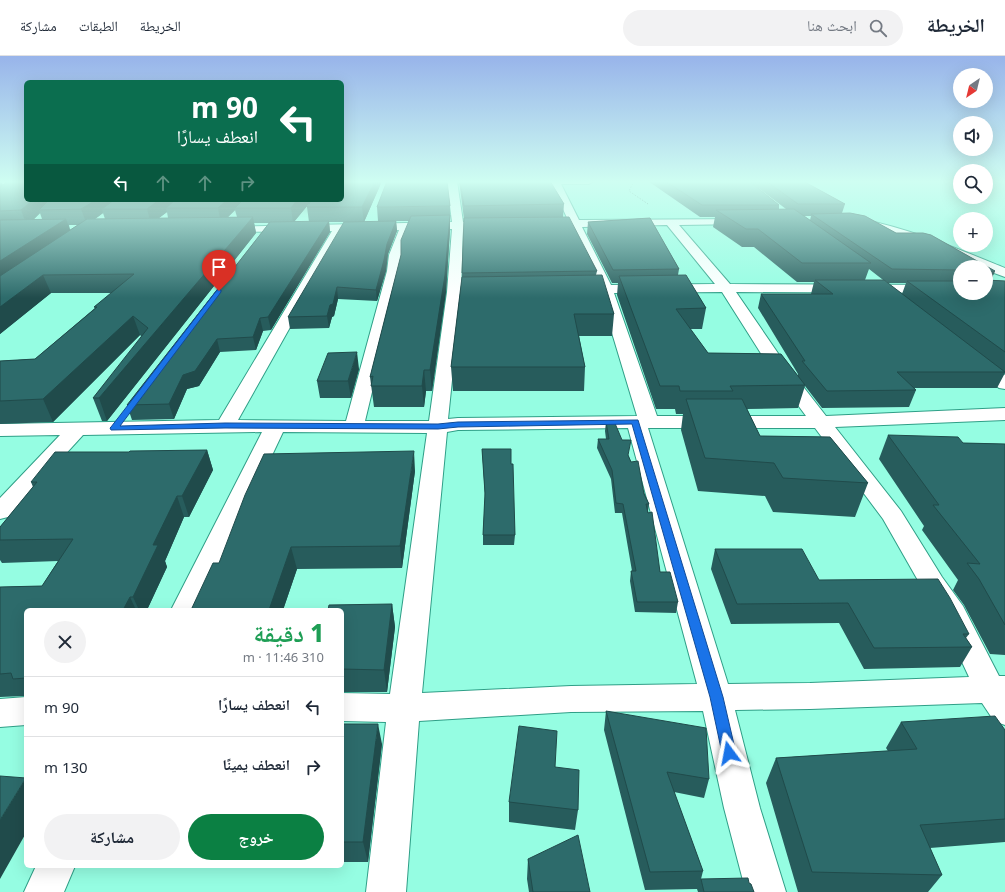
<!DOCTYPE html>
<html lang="ar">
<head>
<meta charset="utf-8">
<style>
  body { margin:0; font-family:"Noto Sans","Noto Naskh Arabic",sans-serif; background:#f2f2f3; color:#1f2937; direction:rtl; height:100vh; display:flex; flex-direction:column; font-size:15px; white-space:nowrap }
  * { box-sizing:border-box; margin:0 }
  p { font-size:13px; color:#747a83 }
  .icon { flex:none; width:22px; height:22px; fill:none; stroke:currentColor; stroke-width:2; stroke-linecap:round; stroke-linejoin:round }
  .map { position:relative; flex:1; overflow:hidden; direction:ltr }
  .side { position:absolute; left:24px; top:552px; width:320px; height:260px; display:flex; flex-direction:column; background:#fff; border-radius:6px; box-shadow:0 4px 16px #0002; direction:rtl }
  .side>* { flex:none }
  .banner { position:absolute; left:24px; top:24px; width:320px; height:122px; border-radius:6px; box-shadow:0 4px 16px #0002; direction:rtl; background:#0b6e4f; color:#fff; overflow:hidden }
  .needle { width:26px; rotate:215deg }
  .controls { position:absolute; left:953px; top:12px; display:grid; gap:8px }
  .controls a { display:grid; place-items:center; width:40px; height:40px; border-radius:50%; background:#fff; box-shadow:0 4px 16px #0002; font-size:20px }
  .pin { position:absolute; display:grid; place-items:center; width:34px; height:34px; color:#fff; margin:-41px -17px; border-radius:50% 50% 50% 0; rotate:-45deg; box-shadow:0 0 4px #0007 }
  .pin .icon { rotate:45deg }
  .me { position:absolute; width:44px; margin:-22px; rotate:347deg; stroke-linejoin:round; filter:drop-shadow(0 0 3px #0008) }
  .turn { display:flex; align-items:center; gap:14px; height:84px; padding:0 20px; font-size:18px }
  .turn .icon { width:52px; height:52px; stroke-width:2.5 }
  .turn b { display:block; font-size:28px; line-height:34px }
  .lanes { display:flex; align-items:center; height:38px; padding:0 20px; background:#0003; justify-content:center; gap:20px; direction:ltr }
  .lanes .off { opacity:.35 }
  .round { display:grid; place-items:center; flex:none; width:42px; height:42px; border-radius:21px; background:#f2f2f3 }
  .overview { display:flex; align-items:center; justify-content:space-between; height:68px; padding:0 20px }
  h1 { font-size:24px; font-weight:800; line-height:30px; color:#1e9e55 }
  .button { display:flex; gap:8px; margin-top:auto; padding:8px 20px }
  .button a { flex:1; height:46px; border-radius:24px; background:#0b8043; color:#fff; font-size:16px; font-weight:800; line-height:46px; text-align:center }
  .button a+a { background:#f2f2f3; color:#1f2937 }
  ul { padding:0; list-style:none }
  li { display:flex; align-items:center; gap:12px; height:60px; padding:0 20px; border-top:1px solid #e0e1e3 }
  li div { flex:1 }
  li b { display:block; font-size:15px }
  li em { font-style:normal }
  header { display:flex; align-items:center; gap:24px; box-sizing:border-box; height:56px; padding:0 20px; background:#fff; border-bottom:1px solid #e0e1e3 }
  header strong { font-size:19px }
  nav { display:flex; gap:22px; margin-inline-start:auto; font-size:14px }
  .search { width:280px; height:36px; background:#f2f2f3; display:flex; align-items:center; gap:10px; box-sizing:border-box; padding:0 14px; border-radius:22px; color:#747a83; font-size:15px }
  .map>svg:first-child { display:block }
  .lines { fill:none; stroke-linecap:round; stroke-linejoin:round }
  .minor-casing { stroke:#2f9f87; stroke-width:2 }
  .path { stroke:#478777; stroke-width:1; stroke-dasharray:1.5 1.5; stroke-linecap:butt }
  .minor { fill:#fff; fill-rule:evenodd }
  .wall { fill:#275c5c; fill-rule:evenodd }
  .shaded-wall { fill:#204b4b }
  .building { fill:#2d6b6b; stroke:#204b4b }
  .route { fill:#1a73e8; stroke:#114b97 }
</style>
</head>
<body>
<header>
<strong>الخريطة</strong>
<div class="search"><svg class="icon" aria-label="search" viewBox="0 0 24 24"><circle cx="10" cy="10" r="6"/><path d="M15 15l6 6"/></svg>ابحث هنا</div>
<nav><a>الخريطة</a><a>الطبقات</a><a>مشاركة</a></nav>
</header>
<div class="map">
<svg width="1005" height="836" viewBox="0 0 1005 836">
  <rect width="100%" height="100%" fill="#95fde2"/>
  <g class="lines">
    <!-- minor casing -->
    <g class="minor-casing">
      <path id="minor" d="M0,125l12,2 5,6 -13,12 -4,1v-8l7,-6 -7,-3z
        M447,125h10l6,41h30l6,3 -6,3 -30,1 -2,63 -13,127 10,-1 179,-2 -37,-123 -30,-1 -2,-3 2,-3 27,-1 -26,-58h-28l-6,-3 6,-3 25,-1 -16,-35 -12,-1 -1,-3h54l-4,3h-28l18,36 170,-1 2,2 -6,3 -66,1 51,59 230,1v8l-224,-1 48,70 42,54 179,-8v12l-170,7 66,84 41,66 21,29 36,70h6v49l-11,-4 -12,-18 -172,6 -75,1 25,98 26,84h-40l-22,-84 -21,-97 -132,1 -152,9 -13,171h-40l20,-170 -44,-1v-28l48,1 37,-261 -144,-1 -84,178h-28l91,-178 -179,3 -75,82 -8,2v-21l60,-63 -60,1v-12l219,-4 113,-189 -107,1 -4,-1 -2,-2 2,-2 231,-5zM667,169l48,59 -104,1 -29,-58zM452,173l-5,63 -18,129h-64l36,-150v-16l9,-25zM399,174l-10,25 -2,16 -41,150 -108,-1 106,-189zM722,236l47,74 37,50h-149l-43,-123zM628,372l69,256 -126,2 -149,7 25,-261 11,-2zM648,372h167l68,91 41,72 17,26 28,60 -159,6 -82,1z
        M861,163c50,10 97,30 144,49v9l-19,-7v-3h-7c-40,-17 -80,-32 -122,-43l-2,-2 2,-2z
        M978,301l6,1 21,17v14l-6,-1 -27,-22 -3,-4 3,-4z
        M26,641v28l-26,2v-28z
        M36,810h39l-11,26h-40z"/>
    </g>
    <!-- path -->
    <path class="path" d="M634,125l-5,10 19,13"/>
    <!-- minor -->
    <use href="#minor" class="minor"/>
  </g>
  <!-- wall -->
  <path class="wall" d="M0,125h1l2,4 23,15h286l-18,22h15l-2,-15 75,-26 -18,41h-35l1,10 -59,98 -8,1 -7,19 -36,2 -21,34 -12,3 -13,30 -42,1 -5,-15 142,-182h-15l2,10 -149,188h-5l-9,-23 49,-61 -2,-2 -87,87 -53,2v-63l35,-2 60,-51 -1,-1 18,-14h-61l-51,41zM235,154l2,7h-9zM167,156l1,6h-9zM40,157l2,6h-8zM103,157l2,6h-10zM69,169h9l-8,5z
    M459,125h91l14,23 -1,13 34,54 -1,4 18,39 -2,22h-33l6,31 -1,24h-131l-2,-24 11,-90 2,-58z
    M648,125h101l30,24v4h7l-37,-28h54l42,23 -3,9h8l15,3 31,17h27l8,2 64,36 -4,9 14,1v92l-8,15h-83l2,2 -7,17 -87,1 -17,-22 -7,22 -51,1 13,27 70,1 38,46 -13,34 -82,-5 -8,-16 -67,-5 -17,-61 2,-16h-7l-1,-5h-19l-39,-114 1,-12h-6l-25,-49 1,-12 62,-4 29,51 -1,6h8l20,33 -4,21h-12l18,24 73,1 17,22v-2l-40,-66 3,-14h50l3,-12h-17l-43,-35h-12l-29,-20 2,-10h-15zM803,160h8l-1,4zM960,211h26v26h-26zM869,213l18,14h19l-4,11 -18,-14h-19z
    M450,150v24l-4,62 -14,99h-6l-2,16h-50l-4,-30 31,-122 8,-34h-13l1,10 -9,23 -2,17 -9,30 -39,-2 -4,17 -2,1 -3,11 -39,1 -2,-12 90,-96 -1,-14z
    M359,313l-8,29h-31l-3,-17z
    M606,366l22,33 21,49 -1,7 12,61 18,30 -2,11 -41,-1 -5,-31 1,-10h1l-10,-58h-7l-4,-34 -14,-31 1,-9h8l-1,-8z
    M888,379l75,8 42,1v211l-15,-1 -26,-49 -11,-15 5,-10 -36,-50 2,-4 -45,-67z
    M482,393l29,15 4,71 -1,10h-31v-10l2,-38z
    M207,394l6,20 -24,47h-5l-19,44 2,6 -20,43h-121v89l-2,-3 -24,1v-110l42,-1 16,-25 -56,2 -2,-3v-33l33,-40 -2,-5 98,-30z
    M415,415l-13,97 -105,1 -14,41h-92l28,-47z
    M715,493l104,31 150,54 -3,4 6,9 -12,20 -96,2 -25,-46 -108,1 -20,-55z
    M392,548l3,23 -8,65h-45v-82z
    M606,655l103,68 -5,19 -30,-6 29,79 -2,8 48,4 5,9h-56l-1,-3 -52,1 -41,-160z
    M901,666l104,8v112l-75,6 12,27 -14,17h-130l-32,-109 10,-25 112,-7 -2,-3z
    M342,668l40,20 -14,118h-26z
    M555,711l23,43 -3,20 -66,-8v-20z
    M528,803l62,33h-61l-2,-13z"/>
  <!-- shaded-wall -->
  <path class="shaded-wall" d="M0,125h1l3,7 -4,4z
    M375,125h7l-18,41 -2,-15z
    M33,144h20l-14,10 1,3 -13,13 -6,-16z
    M96,144h26l-20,9 1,4 -16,12 -6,-16z
    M159,144h21l-14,8 1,4 -16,12 -4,-15z
    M227,144h18l-10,8v2l-14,14 -3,-16z
    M297,144h15l-19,23 -2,-15z
    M450,159v15l-4,62 -14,99 -2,-21z
    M253,161l3,16 -149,188 -8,-23z
    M66,163l6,16 -72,48v-22z
    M329,165l1,11 -59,98 -3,-13z
    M396,165l1,10 -9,23 -2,17 -9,30 -1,-11 11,-46z
    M991,215h4l-6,13 -3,4v-10z
    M43,219l8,18 -51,41v-27z
    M337,231l1,12 -4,17 -2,1 -3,11 -2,-12 3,-11z
    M133,260l7,19 -87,87 -10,-23z
    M260,262l3,13 -7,19 -3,-13z
    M217,283l3,13 -21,34 -12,3 -13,30 -5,-15 14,-29z
    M357,296l2,17 -8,29 -3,-17z
    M424,314l2,21 -2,16 -2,-21z
    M207,394l6,20 -24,47 -7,-21z
    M414,395l1,20 -13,97 -2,-22z
    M177,440l7,21 -19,44 2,6 -20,43h-8l-6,-13 20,-52z
    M291,491l6,22 -14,41h-14z
    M130,541l6,13h-13z
    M392,548l3,23 -8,65 -3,-22z
    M378,668l4,20 -14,118 -5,-20z
    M26,722v55l-26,46v-59z"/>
  <!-- building -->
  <path class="building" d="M7,125h19v19h7l-12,10 -21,1v-23z
    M342,125h33l-13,26h-55l5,-7h30z
    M387,125h60l3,25 -73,1z
    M460,125h90l14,23 -100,2z
    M665,125h84l30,24h-77z
    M766,125h37l42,23h-47z
    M49,144h47l-15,9 -42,1z
    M114,144h45l-12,9h-45z
    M175,144h52l-9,8h-52z
    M243,144h54l-6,8h-56z
    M794,153l77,54h-69l-44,-34h-12l-30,-19z
    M850,157l15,3 31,17h27l8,2 64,36h-4l-1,7h-4v-11h-26v3l-68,-1 -81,-55z
    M450,159l-5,60 -15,95h-6l-2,16h-51l2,-10 -3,1 31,-122v-15l10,-24z
    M253,161l-154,181h-6l55,-70 -15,-12 -90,83 -43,2v-40l35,-2 62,-52h-3l40,-33 -91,1 -43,32v-31l87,-57z
    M569,161l28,54 -135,2 2,-55z
    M650,162l29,51 -66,1 -25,-48z
    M66,163l-66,42v-41z
    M329,165l-61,96 -8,1 -7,19 -36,2 -22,32 -12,4 -14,29 -42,1 143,-183z
    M396,165l-9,23 -3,16 -8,30 -39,-3 -4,17 -3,1 -3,11 -39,1 56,-95z
    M602,219l12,39h-40l11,53h-134l11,-90z
    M686,219l20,33 -30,1 32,44 73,1 24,31 -75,1 3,5h-53l-1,-5h-19l-41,-110z
    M815,224h69l121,92h-108l19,18 -89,1 -25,-30h3l-44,-67h72z
    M986,224l19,1v71l-98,-71h53v12h26z
    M357,296l-9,29h-31l11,-28z
    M686,343h56l18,37 70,1 38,46 -85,-5 -9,-15 -69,-5z
    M611,365h3l8,19h9l-3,15 3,7 7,-1 6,33 5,10h-3l2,9 4,-1 8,60h10l8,30h-41l-6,-31h5l-13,-67 -7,-1 -4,-33 -14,-31h11l-3,-17z
    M888,379l70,2 5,6 42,1v181l-26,-46 -12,-16 13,1 -47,-59h6z
    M482,393h29v15h2l2,71h-32l2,-42z
    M207,394l-25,46h-5l-24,49h5l-25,52h-3l-7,13h-97v68l-13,1 -2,-6 -11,1v-87l42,-1 31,-47 -73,1v-13l37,-45h-6l24,-30h74l1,-1z
    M414,395l-14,95 -109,1 -22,63h-78l22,-47h6l26,-68 19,-41z
    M715,493h87l17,31 119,-1 12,19 19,36h-6l9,13 -98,1 -26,-45 -111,1z
    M392,548l-8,66 -42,-1v-59h-14l1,-5z
    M606,655l100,17 3,51 -42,-7 36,99 -53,1z
    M995,660l10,14v89l-85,6 22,50 -130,-3 -36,-114 141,-9 -16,-27z
    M342,668h36l-15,118h-21z
    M519,670l38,5 -2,36 24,3 -1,40 -69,-8z
    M0,720l26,2 -26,42z
    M578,779l12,57h-57l-5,-33z
    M748,822l1,5 2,1 3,8h-50l-3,-13z"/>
  <!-- sky -->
  <linearGradient id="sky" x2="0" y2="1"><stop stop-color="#98b4ea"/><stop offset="0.52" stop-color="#cffef2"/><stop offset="1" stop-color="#cffef2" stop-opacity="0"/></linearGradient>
  <rect width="1005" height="242" fill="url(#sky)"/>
  <!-- route -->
  <path class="route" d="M219,233l2,1v2l-101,134 105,-3 213,1 20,-2 180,-2 85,277 13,56 -2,4 -5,2 -5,-2 -2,-4 -12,-56 -78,-273 -174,3 -20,2 -213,-1 -114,2 -1,-2 1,-1 106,-137z"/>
</svg>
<div class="controls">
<a><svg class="needle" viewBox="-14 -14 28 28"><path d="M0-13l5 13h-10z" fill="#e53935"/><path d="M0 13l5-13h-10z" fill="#747a83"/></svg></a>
<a><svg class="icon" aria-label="sound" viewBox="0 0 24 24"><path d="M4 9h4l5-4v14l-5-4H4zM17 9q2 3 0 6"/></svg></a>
<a><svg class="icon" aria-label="search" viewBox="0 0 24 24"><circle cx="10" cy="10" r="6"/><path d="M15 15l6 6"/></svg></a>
<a>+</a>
<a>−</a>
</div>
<div class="pin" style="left:219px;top:235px;background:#d93025"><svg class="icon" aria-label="arrive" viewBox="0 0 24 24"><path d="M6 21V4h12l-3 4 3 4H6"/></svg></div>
<svg class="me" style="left:729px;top:697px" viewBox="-20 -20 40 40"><path d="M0-17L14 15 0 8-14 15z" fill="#1a73e8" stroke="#fff" stroke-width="4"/></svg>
<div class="banner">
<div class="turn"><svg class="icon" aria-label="left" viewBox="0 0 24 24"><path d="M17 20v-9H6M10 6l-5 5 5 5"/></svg><div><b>90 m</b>انعطف يسارًا</div></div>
<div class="lanes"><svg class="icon" aria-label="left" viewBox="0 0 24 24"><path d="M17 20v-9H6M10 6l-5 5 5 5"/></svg><svg class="icon off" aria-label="ahead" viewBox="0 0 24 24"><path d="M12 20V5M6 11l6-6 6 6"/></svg><svg class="icon off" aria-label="ahead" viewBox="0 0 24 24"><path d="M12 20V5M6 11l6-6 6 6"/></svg><svg class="icon off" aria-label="right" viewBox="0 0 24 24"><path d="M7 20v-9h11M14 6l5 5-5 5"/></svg></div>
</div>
<section class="side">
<div class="overview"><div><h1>1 دقيقة</h1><p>310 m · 11:46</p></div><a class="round"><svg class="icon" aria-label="close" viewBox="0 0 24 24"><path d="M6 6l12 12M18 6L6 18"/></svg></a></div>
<ul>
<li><svg class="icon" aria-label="left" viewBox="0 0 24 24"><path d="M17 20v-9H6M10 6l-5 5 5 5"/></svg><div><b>انعطف يسارًا</b></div><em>90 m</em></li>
<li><svg class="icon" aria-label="right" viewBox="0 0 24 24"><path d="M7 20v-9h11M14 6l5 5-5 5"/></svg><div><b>انعطف يمينًا</b></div><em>130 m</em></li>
</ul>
<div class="button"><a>خروج</a><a>مشاركة</a></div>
</section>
</div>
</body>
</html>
